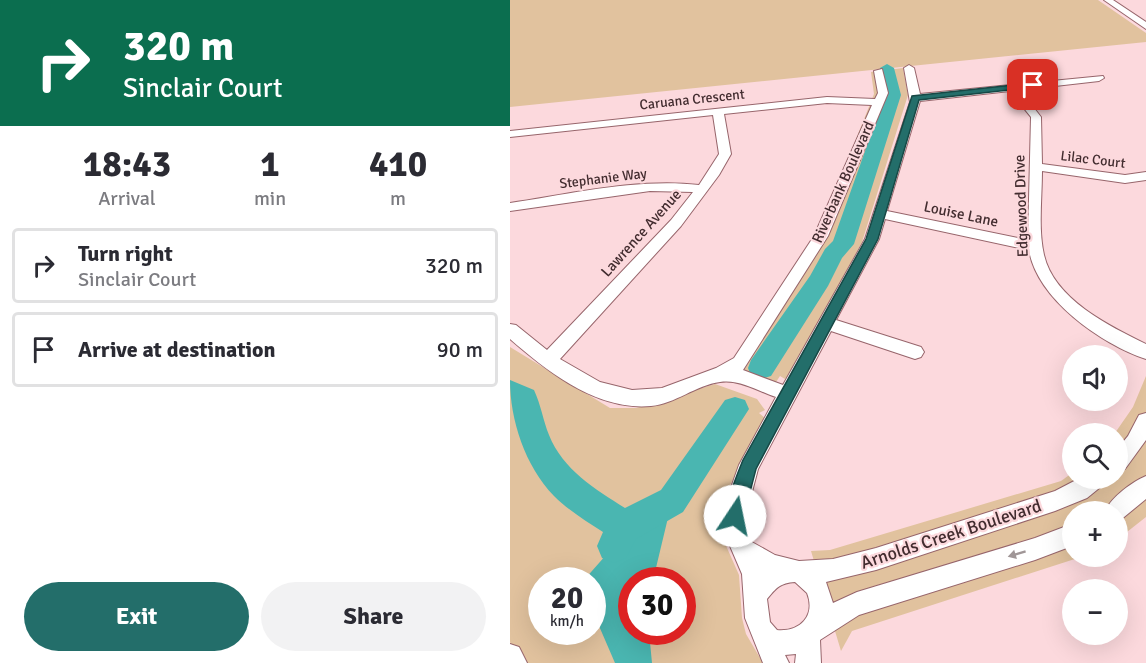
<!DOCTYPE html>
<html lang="en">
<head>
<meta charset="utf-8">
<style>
  body { margin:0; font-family:Signika,sans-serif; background:#f2f2f3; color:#2b2b33; height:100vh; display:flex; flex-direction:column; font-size:22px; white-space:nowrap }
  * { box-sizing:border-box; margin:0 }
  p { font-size:20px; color:#7c7c81 }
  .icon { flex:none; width:33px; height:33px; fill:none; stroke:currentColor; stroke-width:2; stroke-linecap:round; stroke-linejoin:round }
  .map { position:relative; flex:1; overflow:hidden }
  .details { display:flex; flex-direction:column; background:#fff; width:510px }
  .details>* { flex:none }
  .banner { background:#0b6e4f; color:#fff; overflow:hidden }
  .tools { position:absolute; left:552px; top:345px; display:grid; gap:12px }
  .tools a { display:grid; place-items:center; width:66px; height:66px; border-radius:50%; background:#fff; box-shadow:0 6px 24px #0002; font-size:30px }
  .speed { position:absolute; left:18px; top:567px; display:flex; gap:12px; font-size:30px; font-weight:700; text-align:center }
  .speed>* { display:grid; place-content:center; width:78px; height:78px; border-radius:50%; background:#fff; box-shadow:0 6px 24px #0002; line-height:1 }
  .speed small { font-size:15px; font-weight:400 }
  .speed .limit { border:9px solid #d22; background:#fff; color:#111 }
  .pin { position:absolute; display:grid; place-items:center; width:51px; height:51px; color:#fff; margin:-26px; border-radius:12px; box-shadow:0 3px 9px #0006 }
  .me { position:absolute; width:66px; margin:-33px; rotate:11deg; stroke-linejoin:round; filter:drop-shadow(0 0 4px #0008) }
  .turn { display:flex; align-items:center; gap:21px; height:126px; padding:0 24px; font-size:27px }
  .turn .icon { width:78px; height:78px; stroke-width:2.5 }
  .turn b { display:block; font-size:42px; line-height:51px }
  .eta { display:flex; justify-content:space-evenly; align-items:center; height:102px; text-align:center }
  .eta b { font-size:36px; font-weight:700; line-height:42px }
  .button { display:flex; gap:12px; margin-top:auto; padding:12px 24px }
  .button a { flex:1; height:69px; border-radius:36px; background:#236e6a; color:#fff; font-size:24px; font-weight:700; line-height:69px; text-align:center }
  .button a+a { background:#f2f2f3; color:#2b2b33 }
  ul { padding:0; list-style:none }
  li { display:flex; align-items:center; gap:18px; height:75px; margin:0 12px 9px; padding:0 12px; border:3px solid #e1e1e2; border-radius:6px }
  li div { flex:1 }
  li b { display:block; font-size:22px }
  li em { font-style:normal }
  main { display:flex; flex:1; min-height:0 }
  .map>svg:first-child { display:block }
  .green { fill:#e1c29e; fill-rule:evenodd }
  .water { fill:#4ab6b1 }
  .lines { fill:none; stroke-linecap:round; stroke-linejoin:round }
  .river { fill:#4ab6b1; fill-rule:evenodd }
  .minor-casing { stroke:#97656b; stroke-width:2 }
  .minor { fill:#fff; fill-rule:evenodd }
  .oneway { fill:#a09697 }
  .route { fill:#236e6a; stroke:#174845; stroke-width:1.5 }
  .labels { text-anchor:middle; stroke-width:4.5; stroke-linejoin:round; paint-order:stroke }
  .far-street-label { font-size:14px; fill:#422c2f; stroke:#fcd9dd }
  .street-label { font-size:15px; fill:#422c2f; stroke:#fcd9dd }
  .near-street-label { font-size:18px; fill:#422c2f; stroke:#fcd9dd }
</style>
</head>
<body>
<main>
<section class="details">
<div class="banner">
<div class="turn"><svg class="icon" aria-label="right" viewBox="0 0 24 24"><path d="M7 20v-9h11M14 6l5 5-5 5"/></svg><div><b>320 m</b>Sinclair Court</div></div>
</div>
<div class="eta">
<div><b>18:43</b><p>Arrival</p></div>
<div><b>1</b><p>min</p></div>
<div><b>410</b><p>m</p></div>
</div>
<ul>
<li><svg class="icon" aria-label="right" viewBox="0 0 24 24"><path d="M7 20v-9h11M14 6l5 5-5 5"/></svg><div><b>Turn right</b><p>Sinclair Court</p></div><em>320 m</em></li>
<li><svg class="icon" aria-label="arrive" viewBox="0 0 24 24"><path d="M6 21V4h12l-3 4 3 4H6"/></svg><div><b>Arrive at destination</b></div><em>90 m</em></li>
</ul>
<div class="button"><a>Exit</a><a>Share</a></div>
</section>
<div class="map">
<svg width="636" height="663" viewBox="0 0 636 663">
  <rect width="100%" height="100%" fill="#fcd9dd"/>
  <!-- green -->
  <path class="green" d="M0,0h588l48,33v9l-636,65z
    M393,68l5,27 -46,147 -70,129 -7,8 -5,-3 -6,9 -32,-7 -4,-25 81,-121 55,-138 -3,-22z
    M0,347l100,61h26l79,-24 42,15 8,11 -6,3 7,6 -35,64 -9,37 2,21 15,34 3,43 4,16 17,29h-243l-10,-21zM32,580h50v52h-50zM122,580h50v52h-50z
    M636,376v141l-28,22v-27h-46v44l9,1 -229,74 -11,20 -30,-100 19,-1 231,-69 11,-8v5h46v-44l-3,-1 18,-26z"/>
  <!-- water -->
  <path class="water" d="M162,501l-17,71v8h-23v52h17l3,31h-37l-22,-51 -1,-32h-8l30,-34 10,-19z"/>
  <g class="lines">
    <!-- river -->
    <path class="river" d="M377,64l7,4 7,27 -47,149 -12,14 -14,28 -57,90 -10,3 -10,-3 -3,-8 3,-8 59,-84 15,-27 8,-8 52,-146 -5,-27z
      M0,380l24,10c7,15 9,30 15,45 14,35 46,54 76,73l36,-18 64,-90 10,-3 10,3 4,9 -66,103 -47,27 -10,19 -12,5 -12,-5 -5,-12 6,-14c-17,-11 -35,-22 -49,-36 -29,-30 -44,-76 -44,-116z"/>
    <!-- minor casing -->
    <g class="minor-casing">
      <path id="minor" d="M594,0h9l33,22v7z
        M399,65l5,3 6,26 183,-18 1,2 -5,3 -79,9 21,27 1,47 83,11 21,-3v8l-21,3 -83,-12c0,27 -4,58 2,84 10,44 65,71 102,89v15c-45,-15 -109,-60 -117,-109l-144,-31 -6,20 -43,81 85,27 3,5 -3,5 -6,2 -84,-28 -73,138 -11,42 3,30 25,14 24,6 34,-2 43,-11 179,-57 25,-13h26l-3,7 -16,13 -32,13 -179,59 -50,12 7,21 24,-11 178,-54 37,-14v22l-37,14 -176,55 -39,25 1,23h-26l1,-9 -11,1 4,8h-26l-18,-45 -3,-44 -15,-35 -2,-20 3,-23 11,-31 37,-68c-18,-6 -37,-18 -56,-15 -24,3 -45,22 -69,24 -54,5 -103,-34 -141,-67v-15l6,1 31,25 124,-130 22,-28 -43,-1 -140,20v-8c61,-9 127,-25 189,-18l20,-31 -6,-39 -203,22v-6l317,-34 48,2 3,-6 -4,-22 8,-2 6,24 -60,143 -85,134 40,15 82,-146 45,-137 -6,-34zM500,91l21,26 -3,123 -141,-29 33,-110zM317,103l45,2 -58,131 -80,122 -18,10 -54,20 -30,2 -32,-8 -40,-23 121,-133 38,-51 12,-21 -7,-40zM285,582l12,11c9,23 -7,39 -30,37l-7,-8 -3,-23c9,-11 13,-16 28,-17z
        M636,413v27l-21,29 -7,2v-23l10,-12 11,-21z
        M636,476v23l-28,23v-10h-13c5,-14 27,-30 41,-36z
        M0,644l9,3 8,16h-17z"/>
    </g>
    <!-- minor -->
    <use href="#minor" class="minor"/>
  </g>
  <!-- one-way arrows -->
  <defs><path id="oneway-solid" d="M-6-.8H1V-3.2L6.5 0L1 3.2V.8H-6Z" transform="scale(1.5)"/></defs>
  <use class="oneway" href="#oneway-solid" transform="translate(507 554) rotate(163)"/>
  <!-- route -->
  <path class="route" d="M523,83h3v4l-117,13 -41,139 -122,230 -14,53 -7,3 -6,-3c-6,-15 8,-47 14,-62l123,-221 46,-143z"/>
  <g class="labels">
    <!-- far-street labels -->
    <g class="far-street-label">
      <text transform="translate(182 99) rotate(-6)" y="5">Caruana Crescent</text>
      <text transform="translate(583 159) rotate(7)" y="5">Lilac Court</text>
      <text transform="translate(93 178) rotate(-7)" y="5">Stephanie Way</text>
    </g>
    <!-- street labels -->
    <g class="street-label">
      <text transform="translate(333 182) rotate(-66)" y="5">Riverbank Boulevard</text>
      <text transform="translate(511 206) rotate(-92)" y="5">Edgewood Drive</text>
      <text transform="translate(451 214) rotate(12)" y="5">Louise Lane</text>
      <text transform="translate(131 233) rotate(-48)" y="5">Lawrence Avenue</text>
    </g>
    <!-- near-street labels -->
    <g class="near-street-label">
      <text transform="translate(441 534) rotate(-18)" y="6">Arnolds Creek Boulevard</text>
    </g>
  </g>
</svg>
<div class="tools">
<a><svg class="icon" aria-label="sound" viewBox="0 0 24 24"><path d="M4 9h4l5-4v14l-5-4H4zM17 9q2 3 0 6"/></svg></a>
<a><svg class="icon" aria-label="search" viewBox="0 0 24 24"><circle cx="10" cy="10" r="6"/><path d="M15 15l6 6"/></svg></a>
<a>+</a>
<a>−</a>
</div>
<div class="speed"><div>20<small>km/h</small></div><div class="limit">30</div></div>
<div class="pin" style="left:523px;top:85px;background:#d93025"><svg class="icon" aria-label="arrive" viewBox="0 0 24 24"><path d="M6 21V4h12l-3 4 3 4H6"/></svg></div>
<svg class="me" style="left:225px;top:516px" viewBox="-20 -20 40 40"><circle r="19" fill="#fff"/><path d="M0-13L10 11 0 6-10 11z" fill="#236e6a"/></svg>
</div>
</main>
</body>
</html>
